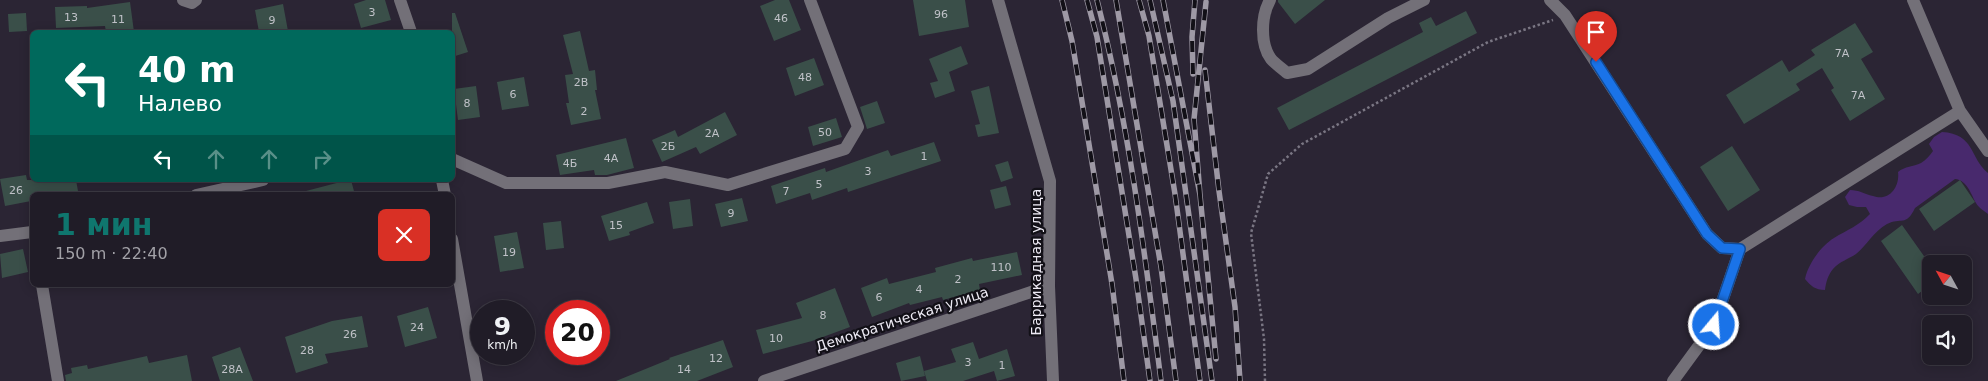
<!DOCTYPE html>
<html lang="ru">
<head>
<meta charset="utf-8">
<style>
  body { margin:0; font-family:"DejaVu Sans",sans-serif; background:#2d2933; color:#f1f3f6; height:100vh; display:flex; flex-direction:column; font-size:19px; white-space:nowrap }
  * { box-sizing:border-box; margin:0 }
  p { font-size:16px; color:#a2a1a7 }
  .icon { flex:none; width:28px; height:28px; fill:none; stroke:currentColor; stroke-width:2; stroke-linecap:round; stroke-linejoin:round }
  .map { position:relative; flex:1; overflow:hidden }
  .panel { position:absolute; left:30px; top:192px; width:425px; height:95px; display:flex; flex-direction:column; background:#201c27; border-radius:8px; box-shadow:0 2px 12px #0003,0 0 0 1px #3d3a44 }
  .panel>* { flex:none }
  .banner { position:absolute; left:30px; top:30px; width:425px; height:152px; border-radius:8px; box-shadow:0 2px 12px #0003,0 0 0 1px #3d3a44; background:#00695c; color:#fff; overflow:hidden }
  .needle { width:32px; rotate:310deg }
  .fabs { position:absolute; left:1922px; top:255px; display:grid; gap:10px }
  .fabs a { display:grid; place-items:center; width:50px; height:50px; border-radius:8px; background:#201c27; box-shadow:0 2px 12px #0003,0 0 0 1px #3d3a44; font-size:25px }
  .speed { position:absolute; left:470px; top:300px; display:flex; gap:10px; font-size:25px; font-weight:700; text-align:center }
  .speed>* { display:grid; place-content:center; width:65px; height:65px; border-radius:50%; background:#201c27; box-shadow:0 2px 12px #0003,0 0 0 1px #3d3a44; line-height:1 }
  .speed small { font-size:12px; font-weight:400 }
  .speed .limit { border:8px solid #d22; background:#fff; color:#111 }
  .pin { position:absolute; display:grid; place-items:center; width:42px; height:42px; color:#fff; margin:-51px -21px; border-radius:50% 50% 50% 0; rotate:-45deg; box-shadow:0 0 5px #0007 }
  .pin .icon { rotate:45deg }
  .me { position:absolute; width:55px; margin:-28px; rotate:18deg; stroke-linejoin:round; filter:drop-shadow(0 0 4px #0008) }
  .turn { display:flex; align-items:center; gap:18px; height:105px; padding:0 25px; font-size:22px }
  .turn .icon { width:65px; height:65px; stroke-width:2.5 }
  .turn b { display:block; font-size:35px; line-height:42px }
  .lanes { display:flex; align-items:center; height:48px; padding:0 25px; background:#0003; justify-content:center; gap:25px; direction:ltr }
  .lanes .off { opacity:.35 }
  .round { display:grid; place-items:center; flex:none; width:52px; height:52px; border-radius:8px; background:#2d2933 }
  .head { display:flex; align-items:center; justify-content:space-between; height:85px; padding:0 25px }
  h1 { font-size:30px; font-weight:600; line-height:38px; color:#0f766e }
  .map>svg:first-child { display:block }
  .green { fill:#48296d }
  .building { fill:#3a4f49 }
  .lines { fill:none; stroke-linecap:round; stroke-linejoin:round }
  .path { stroke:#7a7683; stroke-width:2.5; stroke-dasharray:2.5 2.5; stroke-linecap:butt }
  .minor { stroke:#737078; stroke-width:12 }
  .rail-casing { stroke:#9e99a5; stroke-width:5.5 }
  .rail { stroke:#121017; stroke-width:4; stroke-dasharray:11; stroke-linecap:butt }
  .route-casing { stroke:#114b97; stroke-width:12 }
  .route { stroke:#1a73e8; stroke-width:9 }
  .labels { text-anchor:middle; stroke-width:4.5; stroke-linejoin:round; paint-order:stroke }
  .number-label { font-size:11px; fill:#c0c2c8 }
  .street-label { font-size:14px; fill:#ece9f3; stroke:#121017 }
</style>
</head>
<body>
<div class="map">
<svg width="1988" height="381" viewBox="0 0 1988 381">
  <rect width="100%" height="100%" fill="#2b2534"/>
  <!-- green -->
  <path class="green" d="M1942,132c33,2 27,25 46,41v41c-4,-3 -10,-7 -12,-11 -5,-9 -9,-23 -21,-24l-40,29c-9,19 -14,9 -28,16 -13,7 -20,21 -31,30 -7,5 -16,7 -23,15 -5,6 -7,13 -8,21 -10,0 -14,-4 -20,-11 3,-15 16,-33 29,-41 13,-8 26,-13 36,-24l-4,-7h-9l-8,-2 -4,-8 5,-7c9,0 14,4 23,6 16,6 27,-9 25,-24 7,-6 15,-5 23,-9 5,-3 9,-8 12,-12l-4,-7 5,-7z"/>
  <!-- building -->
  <path class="building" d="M366,0h19l6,20 -30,8 -7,-24z
    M775,0h14l12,30 -27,11 -14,-35z
    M913,0h52l4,27 -50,9z
    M1278,0h47l-30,24 -17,-22z
    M130,2l4,30h-28l-1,-6 -49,2 -1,-21 32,-1v2z
    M283,4l5,27 -29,1 -4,-22z
    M1466,11l11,22 -188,97 -12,-22 146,-76 -4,-9 12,-6 5,9z
    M26,13l1,18 -18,1 -1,-18z
    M452,13h3l13,39 -16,5z
    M1855,23l18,29 -12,7 24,40 -35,22 -19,-31 3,-2 -12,-20 -26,16 4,6 -56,34 -18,-29 56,-35 7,12 26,-17 -4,-5z
    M580,31l9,40 6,-1 2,20h-2l6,29 -30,6 -5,-22h3l-4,-28 8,-1 -10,-39z
    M961,46l7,18 -19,8 6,19 -20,7 -5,-15 8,-2 -9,-22z
    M814,58l10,27 -29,11 -9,-28z
    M524,77l5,29 -27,4 -5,-28z
    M476,86l4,31 -22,3 -4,-31z
    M989,86l10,47 -21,4 -3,-12 5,-1 -9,-33z
    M877,101l8,22 -18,6 -7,-22z
    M725,112l12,23 -37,19 -4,-7 -34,15 -10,-22 23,-10 3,7z
    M836,118l6,19 -29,9 -5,-19z
    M626,138l8,30 -27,7h-12l-1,-5 -34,5 -4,-20z
    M934,142l7,19 -93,31 -1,-4 -35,12 -2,-7 -34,11 -5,-18 54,-18 1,4 62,-22 3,6z
    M1732,146l28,44 -32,21 -28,-44z
    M1008,161l5,17 -12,4 -6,-17z
    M26,175l1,5h49l2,11 -22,4h-26l1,6 -26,5 -5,-27z
    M348,180h3l4,15h-48l-1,-4z
    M1960,180l15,22 -41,29 -15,-22z
    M1006,186l5,19 -16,4 -5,-19z
    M742,198l6,23 -27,6 -6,-23z
    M690,199l3,27 -20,3 -4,-27z
    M647,202l7,21 -25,9 1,3 -21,6 -8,-25z
    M561,221l3,27 -18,2 -3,-27z
    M1902,225l29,41v18l-13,10 -37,-53z
    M517,232l7,36 -24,4 -6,-36z
    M23,249l5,23 -26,6 -2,-24z
    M1017,252l5,23 -43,9 1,6 -37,10 -1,-3 -32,8 -1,-2 -37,14 -11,-29 26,-10 2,6 47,-12 -1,-4 37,-10 1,3z
    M835,288l15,39 -38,14 -49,13 -7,-24 46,-12 -6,-15z
    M428,307l9,31 -32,9 -8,-31z
    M362,316l6,31 -43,7 3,9 -32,10 -11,-36 47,-16z
    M723,340l10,27 -36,14h-81l54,-22 -1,-1z
    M973,342l6,17 28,-10 8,27 -18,5 -3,-10 -31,10h-36l-3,-10 32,-9 -5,-13z
    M240,347l13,34h-33l-8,-24z
    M187,355l5,26h-126l-1,-6 7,-2 -1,-5 16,-3 1,4 59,-13 2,7z
    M920,356l5,20 -24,5 -5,-18z"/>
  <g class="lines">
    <!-- path -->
    <path class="path" d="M1265,381l-1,-42 -13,-106 17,-59 34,-30 186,-102 65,-22"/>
    <!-- minor -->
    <path class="minor" d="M183,0l9,3 4,-3
      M400,0l11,32
      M998,0l52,181 -1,105 4,95
      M1270,0c-9,16 -10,44 1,59 4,5 11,9 16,14l21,-4 80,-51 36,-18
      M1550,0l15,15 142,219 15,14 18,1 220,-138
      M1913,0l47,111 28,40
      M452,159l54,24h102l57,-11 63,13 117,-36 13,-22 -48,-127
      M442,180l3,15
      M196,195l67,-15
      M0,236l32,-4
      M452,239l25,142
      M42,285l16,96
      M764,381l285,-95
      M1673,381l41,-56 26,-76"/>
    <!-- rail casing -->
    <g class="rail-casing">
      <path id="rail" d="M1062,0l10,41 40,243 12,97
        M1087,0l10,37 39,242 14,102
        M1097,0c32,125 48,254 64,381
        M1116,0l45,267 15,114
        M1139,0l10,36 26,158 25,187
        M1150,0l23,101 39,280
        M1163,0l37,195 -6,-76 12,-117
        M1205,70l14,121 16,116 5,74
        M1193,74l-1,-37 3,-37
        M1200,195l16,164"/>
    </g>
    <!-- rail -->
    <use href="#rail" class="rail"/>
  </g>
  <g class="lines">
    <!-- route casing -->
    <g class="route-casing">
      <path id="route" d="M1596,62l111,172 15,14 18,1 -26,76"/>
    </g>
    <!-- route -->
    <use href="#route" class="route"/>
  </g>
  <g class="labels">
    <!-- number labels -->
    <g class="number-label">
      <text x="372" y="16">3</text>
      <text x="941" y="18">96</text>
      <text x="71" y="21">13</text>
      <text x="781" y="22">46</text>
      <text x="118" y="23">11</text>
      <text x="272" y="24">9</text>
      <text x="1842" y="57">7А</text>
      <text x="805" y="81">48</text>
      <text x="581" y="86">2В</text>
      <text x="513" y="98">6</text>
      <text x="1858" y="99">7А</text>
      <text x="467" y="107">8</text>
      <text x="584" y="115">2</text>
      <text x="825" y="136">50</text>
      <text x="712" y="137">2А</text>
      <text x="668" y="150">2Б</text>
      <text x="924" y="160">1</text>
      <text x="611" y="162">4А</text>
      <text x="570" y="167">4Б</text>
      <text x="868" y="175">3</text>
      <text x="819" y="188">5</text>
      <text x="16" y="194">26</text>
      <text x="786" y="195">7</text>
      <text x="731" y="217">9</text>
      <text x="616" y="229">15</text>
      <text x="509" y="256">19</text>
      <text x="1001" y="271">110</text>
      <text x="958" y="283">2</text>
      <text x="919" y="293">4</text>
      <text x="879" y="301">6</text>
      <text x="823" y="319">8</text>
      <text x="417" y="331">24</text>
      <text x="350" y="338">26</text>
      <text x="776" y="342">10</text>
      <text x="307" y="354">28</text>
      <text x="716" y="362">12</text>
      <text x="968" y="366">3</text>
      <text x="1002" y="369">1</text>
      <text x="232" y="373">28А</text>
      <text x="684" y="373">14</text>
    </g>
    <!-- street labels -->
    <g class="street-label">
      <text transform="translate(1036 262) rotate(-90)" y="5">Баррикадная улица</text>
      <text transform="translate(902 319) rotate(-18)" y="5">Демократическая улица</text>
    </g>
  </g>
</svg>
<div class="fabs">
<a><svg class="needle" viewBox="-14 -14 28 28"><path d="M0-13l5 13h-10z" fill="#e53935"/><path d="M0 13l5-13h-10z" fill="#a2a1a7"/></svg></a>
<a><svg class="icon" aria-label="sound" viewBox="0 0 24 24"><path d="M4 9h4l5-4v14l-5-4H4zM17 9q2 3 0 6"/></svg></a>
</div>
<div class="speed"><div>9<small>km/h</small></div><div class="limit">20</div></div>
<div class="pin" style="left:1596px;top:62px;background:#d93025"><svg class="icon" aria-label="arrive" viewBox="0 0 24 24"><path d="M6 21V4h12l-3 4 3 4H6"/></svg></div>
<svg class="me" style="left:1714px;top:325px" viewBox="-20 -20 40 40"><circle r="17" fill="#1a73e8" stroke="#fff" stroke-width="3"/><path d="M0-11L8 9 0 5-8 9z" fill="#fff"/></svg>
<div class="banner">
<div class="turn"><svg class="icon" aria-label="left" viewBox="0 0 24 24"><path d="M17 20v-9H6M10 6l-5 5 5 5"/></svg><div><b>40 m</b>Налево</div></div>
<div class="lanes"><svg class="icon" aria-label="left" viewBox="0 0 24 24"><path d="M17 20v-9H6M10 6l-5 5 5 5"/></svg><svg class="icon off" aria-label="ahead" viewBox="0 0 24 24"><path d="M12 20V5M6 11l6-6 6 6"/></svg><svg class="icon off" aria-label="ahead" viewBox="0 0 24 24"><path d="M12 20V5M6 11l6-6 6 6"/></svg><svg class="icon off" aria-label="right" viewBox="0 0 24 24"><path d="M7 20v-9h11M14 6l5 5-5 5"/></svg></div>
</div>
<section class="panel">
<div class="head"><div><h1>1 мин</h1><p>150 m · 22:40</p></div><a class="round" style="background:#d93025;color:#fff"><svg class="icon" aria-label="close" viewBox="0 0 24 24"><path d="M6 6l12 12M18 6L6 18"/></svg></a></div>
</section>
</div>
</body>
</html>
